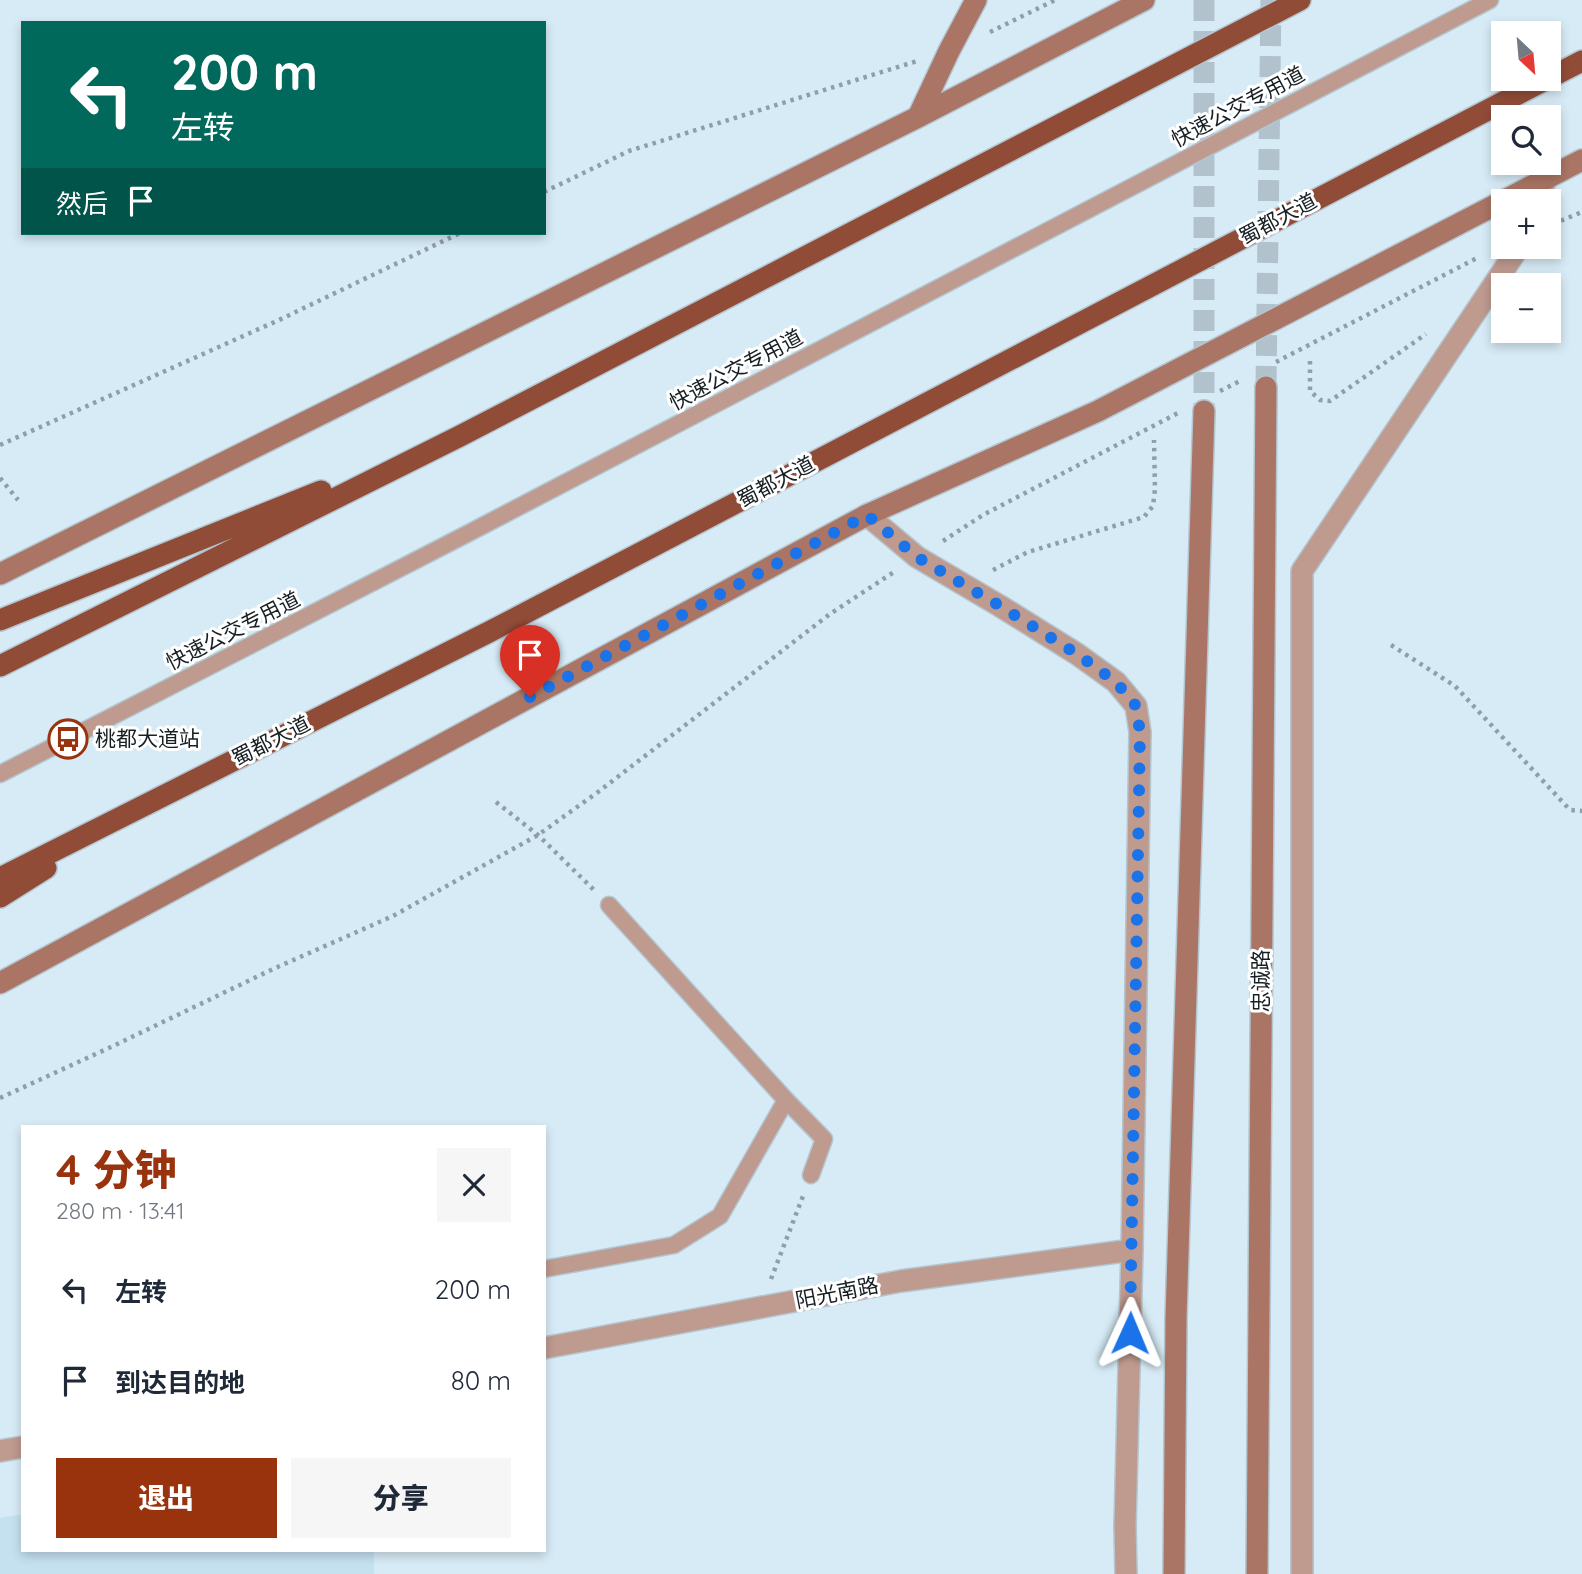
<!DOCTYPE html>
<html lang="zh">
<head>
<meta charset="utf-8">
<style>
  body { margin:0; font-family:Quicksand,"Noto Sans SC",sans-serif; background:#f6f6f7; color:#1f2937; height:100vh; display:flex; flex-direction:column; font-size:26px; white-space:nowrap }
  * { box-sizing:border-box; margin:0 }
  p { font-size:23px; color:#747a83 }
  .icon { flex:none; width:38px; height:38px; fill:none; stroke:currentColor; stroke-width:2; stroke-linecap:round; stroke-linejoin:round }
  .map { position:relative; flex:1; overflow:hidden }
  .sheet { position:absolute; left:21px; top:1125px; width:525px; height:427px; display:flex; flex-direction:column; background:#fff; border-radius:0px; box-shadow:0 4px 10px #0003 }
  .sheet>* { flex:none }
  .top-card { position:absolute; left:21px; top:21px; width:525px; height:214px; border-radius:0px; box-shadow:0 4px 10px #0003; background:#00695c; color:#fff; overflow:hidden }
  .needle { width:46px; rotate:154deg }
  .buttons { position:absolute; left:1491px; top:21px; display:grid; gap:14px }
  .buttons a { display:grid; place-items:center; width:70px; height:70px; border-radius:0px; background:#fff; box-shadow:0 4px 10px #0003; font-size:35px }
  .pin { position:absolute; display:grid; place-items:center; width:60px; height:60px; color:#fff; margin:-72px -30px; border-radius:50% 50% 50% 0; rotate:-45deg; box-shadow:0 0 7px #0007 }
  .pin .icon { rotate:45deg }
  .me { position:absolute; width:77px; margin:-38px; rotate:1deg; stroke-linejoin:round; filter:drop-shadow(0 0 5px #0008) }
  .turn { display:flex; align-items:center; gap:24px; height:147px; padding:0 35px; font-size:32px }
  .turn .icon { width:91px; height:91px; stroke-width:2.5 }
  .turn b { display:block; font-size:49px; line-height:60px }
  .then { display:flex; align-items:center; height:66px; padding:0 35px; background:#0003; gap:14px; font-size:26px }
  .round { display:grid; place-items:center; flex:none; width:74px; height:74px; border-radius:0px; background:#f6f6f7 }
  .overview { display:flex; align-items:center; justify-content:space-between; height:119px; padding:0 35px }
  h1 { font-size:42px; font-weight:800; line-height:52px; color:#99330e }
  .primary-button { display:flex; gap:14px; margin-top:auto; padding:14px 35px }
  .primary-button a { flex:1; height:80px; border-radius:0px; background:#99330e; color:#fff; font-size:28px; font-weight:800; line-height:80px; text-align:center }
  .primary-button a+a { background:#f6f6f7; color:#1f2937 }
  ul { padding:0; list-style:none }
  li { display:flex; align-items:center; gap:21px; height:91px; padding:0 35px }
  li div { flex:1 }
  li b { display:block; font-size:26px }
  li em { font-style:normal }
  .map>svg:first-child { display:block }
  .built { fill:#c5e1f0 }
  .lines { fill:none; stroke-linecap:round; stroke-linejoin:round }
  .secondary-tunnel { stroke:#b1c2cc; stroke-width:21; stroke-dasharray:21 10; stroke-linecap:butt }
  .service-casing { stroke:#b4c6d0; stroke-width:19 }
  .minor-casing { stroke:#b4c6d0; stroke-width:24 }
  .tertiary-casing { stroke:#b4c6d0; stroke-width:24 }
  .secondary-casing { stroke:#b4c6d0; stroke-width:24 }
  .trunk-casing { stroke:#b4c6d0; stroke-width:24 }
  .path { stroke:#8f9ea7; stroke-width:4.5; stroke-dasharray:3.5 5; stroke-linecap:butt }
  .service { stroke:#bf9a8f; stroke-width:16 }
  .minor { stroke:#bf9a8f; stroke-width:21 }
  .tertiary { stroke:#bf9a8f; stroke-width:21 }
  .secondary { stroke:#aa7564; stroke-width:21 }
  .trunk { stroke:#914c38; stroke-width:21 }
  .route { stroke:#1a73e8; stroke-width:12; stroke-dasharray:0 21.6 }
  .labels { text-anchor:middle; stroke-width:6; stroke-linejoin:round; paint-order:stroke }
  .street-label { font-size:21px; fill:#171f23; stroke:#fff }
  .poi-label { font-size:21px; fill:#171f23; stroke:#fff; text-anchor:start }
</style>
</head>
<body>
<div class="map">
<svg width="1582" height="1574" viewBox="0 0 1582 1574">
  <rect width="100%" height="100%" fill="#d7ebf6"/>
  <!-- built -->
  <path class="built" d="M23,1514v36l351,1v23h-374v-56z"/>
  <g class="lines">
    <!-- secondary-tunnel -->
    <path class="secondary-tunnel" d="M1204,0v411
      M1266,387l5,-387"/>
    <!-- service casing -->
    <g class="service-casing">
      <path id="service" d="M0,774l463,-238 1027,-536
        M609,905l177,195 38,39 -13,36
        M544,1269l130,-24 46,-29 66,-116"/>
    </g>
    <!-- minor casing -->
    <g class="minor-casing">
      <path id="minor" d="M1126,1574l-1,-48 7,-276"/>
    </g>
    <!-- tertiary casing -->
    <g class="tertiary-casing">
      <path id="tertiary" d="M1538,201l8,-22
        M544,1348l357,-67 231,-31 8,-518 -4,-26 -20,-24 -39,-28 -77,-48 -83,-49 -50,-42
        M0,1451l23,-4
        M1302,1574v-1003l217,-324"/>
    </g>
    <!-- secondary casing -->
    <g class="secondary-casing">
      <path id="secondary" d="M918,117l31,-66 27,-51
        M0,574l918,-457 226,-117
        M0,983l867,-468 231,-104 484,-251
        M1174,1574l2,-256 28,-907
        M1257,1574l9,-1187"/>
    </g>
    <!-- trunk casing -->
    <g class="trunk-casing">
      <path id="trunk" d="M1549,78l33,-17
        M0,620l321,-129
        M0,666l460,-230 840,-436
        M0,878l489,-246 1058,-553
        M0,897l46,-29"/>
    </g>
    <!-- path -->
    <path class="path" d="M990,32l65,-32
      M544,192l85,-41 288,-90
      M1553,224l29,-12
      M1310,361v30l10,9 10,1 96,-67
      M1276,362l203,-105
      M1220,391l20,-10
      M0,445l279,-125 181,-87
      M0,478l18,22
      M943,541l40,-26 195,-102
      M993,570l35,-18 116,-35 9,-11 2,-17 -1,-49
      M1391,645l64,41 115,124 12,1
      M496,802l42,33 56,55
      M0,1098l111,-51 162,-78 120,-53 145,-81 60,-43 232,-178 64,-42
      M771,1279l32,-83"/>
    <!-- service -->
    <use href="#service" class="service"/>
    <!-- minor -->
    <use href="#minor" class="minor"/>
    <!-- tertiary -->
    <use href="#tertiary" class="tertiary"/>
    <!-- secondary -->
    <use href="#secondary" class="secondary"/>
    <!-- trunk -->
    <use href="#trunk" class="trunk"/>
  </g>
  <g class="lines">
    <!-- route -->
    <path class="route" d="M530,697l337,-182 50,42 83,49 77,48 39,28 20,24 4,26 -10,601"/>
  </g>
  <!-- icons -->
  <defs>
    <g id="bus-ring" transform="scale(2.0125)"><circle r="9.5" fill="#fff" stroke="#99330e" stroke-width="1.5"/><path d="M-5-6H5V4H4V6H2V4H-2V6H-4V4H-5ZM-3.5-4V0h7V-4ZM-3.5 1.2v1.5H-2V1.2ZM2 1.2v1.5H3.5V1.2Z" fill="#99330e"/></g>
  </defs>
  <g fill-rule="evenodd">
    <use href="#bus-ring" x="68" y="739"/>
  </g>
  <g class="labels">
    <!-- street labels -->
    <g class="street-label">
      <text transform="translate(1238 107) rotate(-28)" y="7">快速公交专用道</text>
      <text transform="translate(1278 219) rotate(-28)" y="7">蜀都大道</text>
      <text transform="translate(736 370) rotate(-28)" y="7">快速公交专用道</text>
      <text transform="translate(776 482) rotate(-28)" y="7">蜀都大道</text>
      <text transform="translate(233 631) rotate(-27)" y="7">快速公交专用道</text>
      <text transform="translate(271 741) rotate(-27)" y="7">蜀都大道</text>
      <text transform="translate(1261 981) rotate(-90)" y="7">忠诚路</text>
      <text transform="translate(837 1293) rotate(-11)" y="7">阳光南路</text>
    </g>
    <!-- poi labels -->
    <g class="poi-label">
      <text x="95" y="746">桃都大道站</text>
    </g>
  </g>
</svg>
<div class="buttons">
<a><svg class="needle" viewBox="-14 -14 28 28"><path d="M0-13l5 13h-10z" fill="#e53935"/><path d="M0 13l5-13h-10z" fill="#747a83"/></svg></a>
<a><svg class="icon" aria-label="search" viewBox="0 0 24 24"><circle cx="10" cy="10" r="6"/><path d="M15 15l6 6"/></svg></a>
<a>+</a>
<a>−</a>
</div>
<div class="pin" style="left:530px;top:697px;background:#d93025"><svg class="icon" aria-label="arrive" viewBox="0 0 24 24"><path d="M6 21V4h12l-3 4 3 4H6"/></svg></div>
<svg class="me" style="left:1130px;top:1333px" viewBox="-20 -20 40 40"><path d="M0-17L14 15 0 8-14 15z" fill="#1a73e8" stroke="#fff" stroke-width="4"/></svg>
<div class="top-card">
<div class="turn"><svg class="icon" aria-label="left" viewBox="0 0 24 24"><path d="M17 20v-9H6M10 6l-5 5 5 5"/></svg><div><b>200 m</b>左转</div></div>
<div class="then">然后<svg class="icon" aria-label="arrive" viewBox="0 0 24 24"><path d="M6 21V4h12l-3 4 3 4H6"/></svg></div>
</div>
<section class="sheet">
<div class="overview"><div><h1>4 分钟</h1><p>280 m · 13:41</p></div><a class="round"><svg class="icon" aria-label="close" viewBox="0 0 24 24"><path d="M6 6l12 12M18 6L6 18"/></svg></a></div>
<ul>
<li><svg class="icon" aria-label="left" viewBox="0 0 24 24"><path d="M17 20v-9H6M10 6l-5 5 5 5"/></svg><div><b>左转</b></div><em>200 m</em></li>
<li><svg class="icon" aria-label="arrive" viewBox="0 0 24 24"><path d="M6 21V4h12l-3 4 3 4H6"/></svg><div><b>到达目的地</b></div><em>80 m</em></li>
</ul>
<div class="primary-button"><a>退出</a><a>分享</a></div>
</section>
</div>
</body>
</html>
